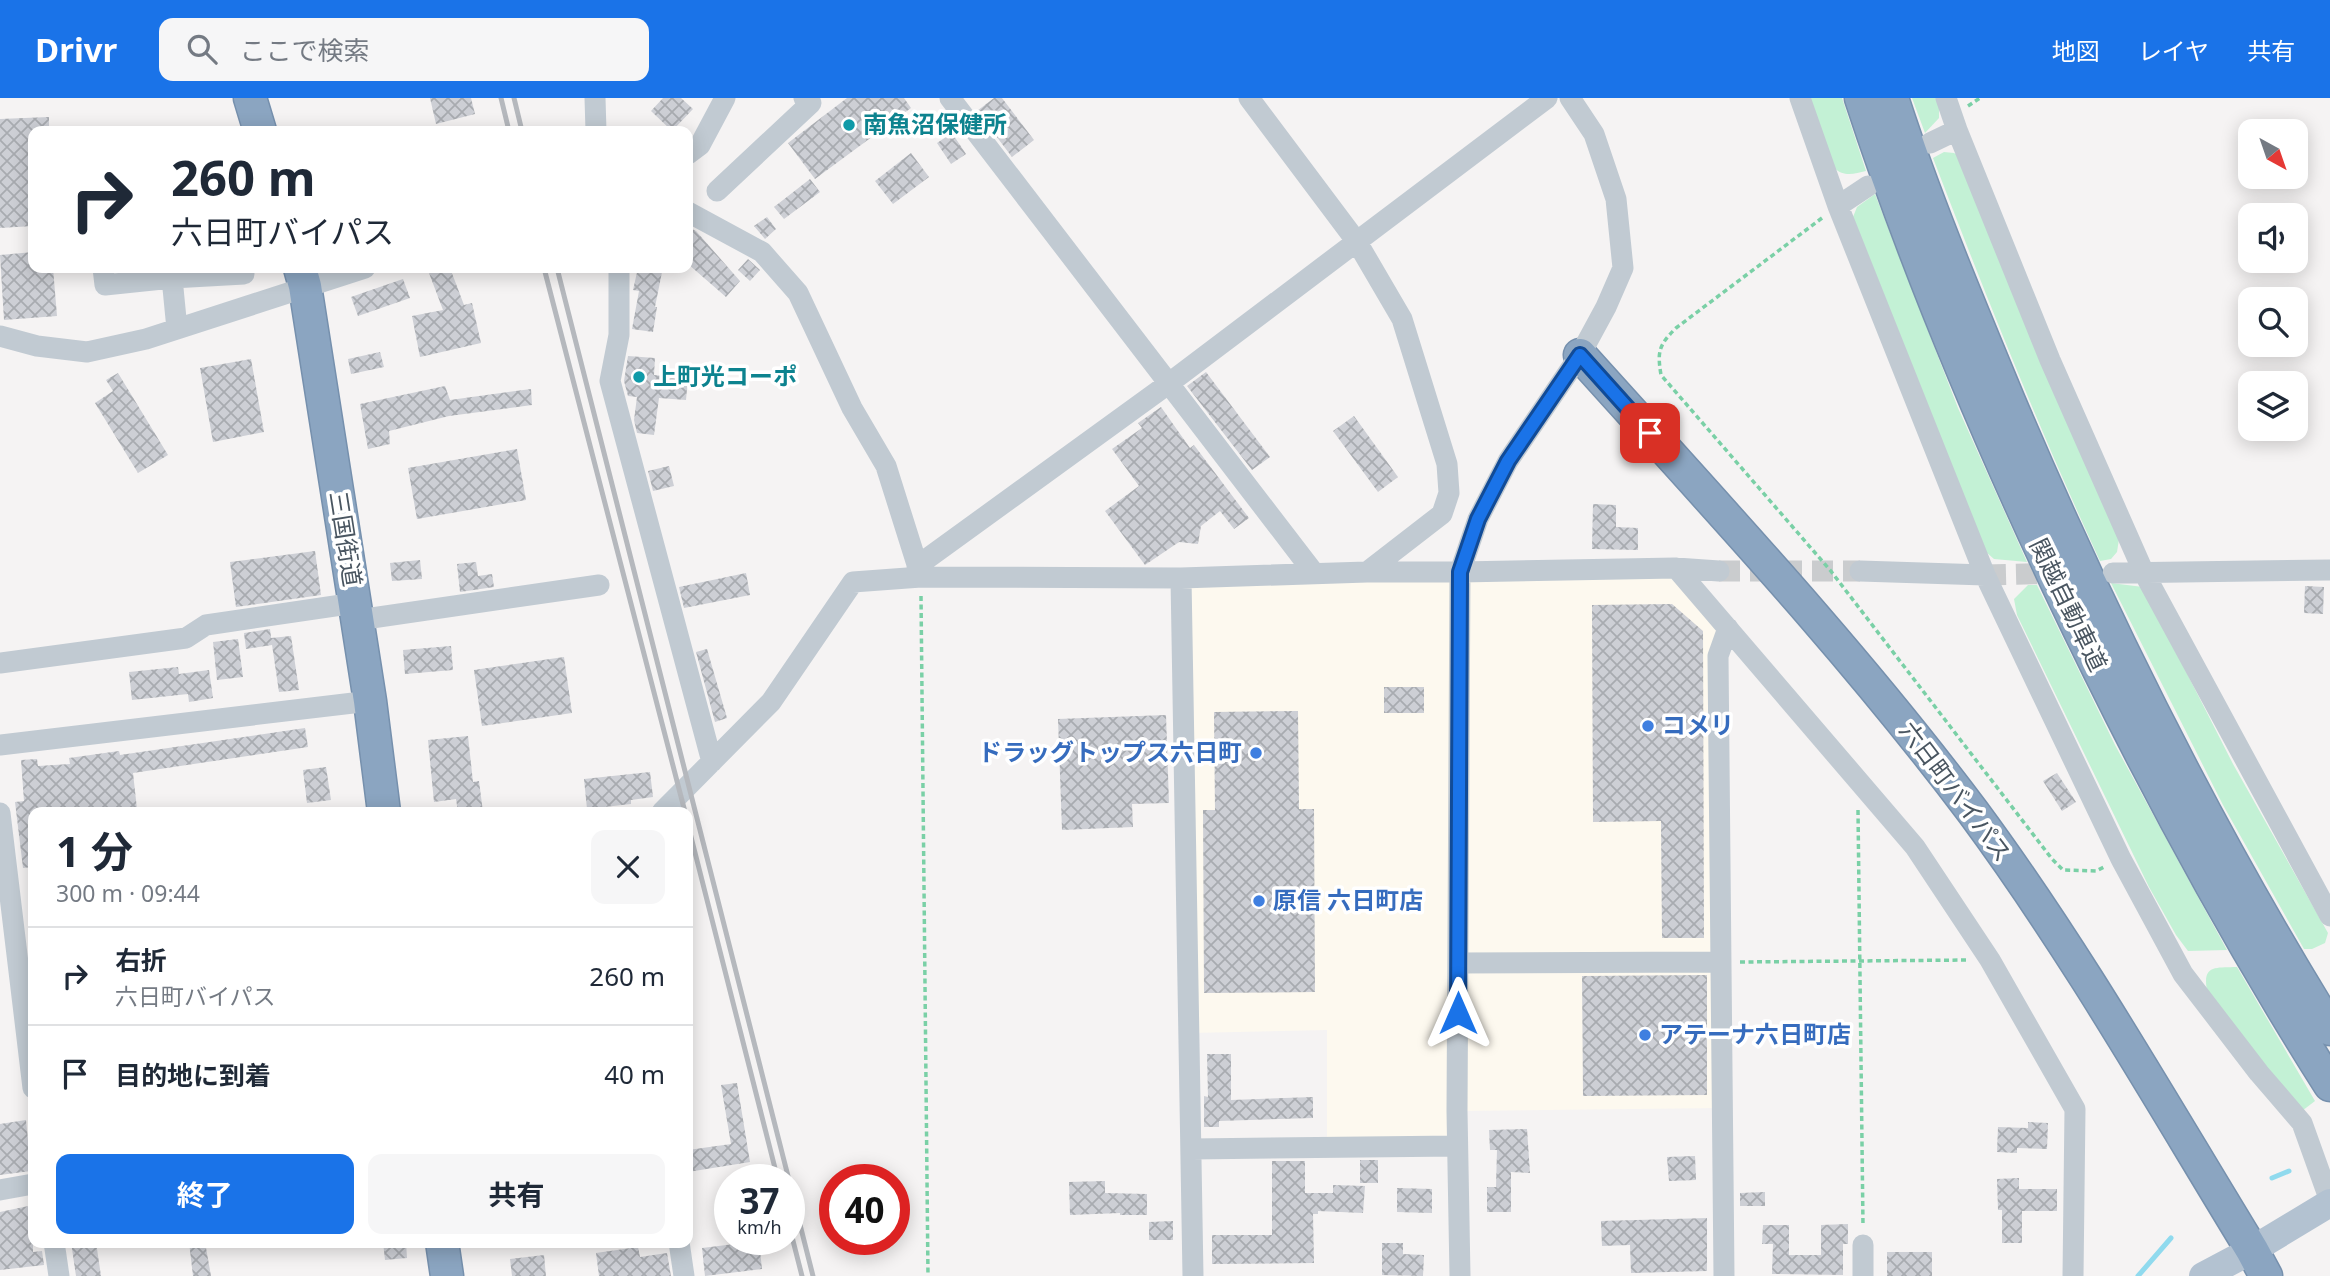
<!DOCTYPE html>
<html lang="ja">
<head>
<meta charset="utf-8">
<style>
  body { margin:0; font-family:"Noto Sans","Noto Sans JP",sans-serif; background:#f6f6f7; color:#1f2937; height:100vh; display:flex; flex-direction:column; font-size:26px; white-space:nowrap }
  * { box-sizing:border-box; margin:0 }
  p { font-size:23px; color:#747a83 }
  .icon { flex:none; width:38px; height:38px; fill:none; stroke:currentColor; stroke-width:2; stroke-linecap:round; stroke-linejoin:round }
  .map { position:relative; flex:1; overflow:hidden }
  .sheet { position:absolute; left:28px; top:709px; width:665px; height:441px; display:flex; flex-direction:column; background:#fff; border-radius:14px; box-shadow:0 4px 18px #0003 }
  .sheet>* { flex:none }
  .banner { position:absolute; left:28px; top:28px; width:665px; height:147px; border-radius:14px; box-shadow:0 4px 18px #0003; background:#fff; color:#1f2937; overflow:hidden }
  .needle { width:46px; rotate:140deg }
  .tools { position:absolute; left:2238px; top:21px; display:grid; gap:14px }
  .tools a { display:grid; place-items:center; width:70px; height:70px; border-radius:14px; background:#fff; box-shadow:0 4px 18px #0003; font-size:35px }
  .speed { position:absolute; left:714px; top:1066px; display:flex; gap:14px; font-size:35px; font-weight:700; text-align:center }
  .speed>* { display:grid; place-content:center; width:91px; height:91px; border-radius:50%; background:#fff; box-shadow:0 4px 18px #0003; line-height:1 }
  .speed small { font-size:18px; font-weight:400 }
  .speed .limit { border:10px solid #d22; background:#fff; color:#111 }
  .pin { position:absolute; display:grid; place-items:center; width:60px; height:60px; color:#fff; margin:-30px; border-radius:14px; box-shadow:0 4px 10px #0006 }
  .me { position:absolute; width:77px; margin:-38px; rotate:0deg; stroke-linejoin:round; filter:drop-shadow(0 0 5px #0008) }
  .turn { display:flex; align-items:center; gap:24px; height:147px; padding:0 28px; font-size:32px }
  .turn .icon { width:91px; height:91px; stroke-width:2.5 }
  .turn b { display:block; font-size:49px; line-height:60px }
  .round { display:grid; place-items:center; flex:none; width:74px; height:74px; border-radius:14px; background:#f6f6f7 }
  .overview { display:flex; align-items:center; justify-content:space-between; height:119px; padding:0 28px }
  h1 { font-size:42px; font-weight:700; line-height:52px }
  .button { display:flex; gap:14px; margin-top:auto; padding:14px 28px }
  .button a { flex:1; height:80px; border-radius:14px; background:#1a73e8; color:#fff; font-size:28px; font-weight:700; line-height:80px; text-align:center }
  .button a+a { background:#f6f6f7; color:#1f2937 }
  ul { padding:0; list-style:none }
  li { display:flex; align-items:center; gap:21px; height:98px; padding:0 28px; border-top:2px solid #e0e1e3 }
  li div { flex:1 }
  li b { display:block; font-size:26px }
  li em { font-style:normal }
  header { display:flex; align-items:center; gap:42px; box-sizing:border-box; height:98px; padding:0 35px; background:#1a73e8; color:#fff }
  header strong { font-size:33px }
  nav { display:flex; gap:38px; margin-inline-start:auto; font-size:24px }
  .search { width:490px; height:63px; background:#f6f6f7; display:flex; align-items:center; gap:18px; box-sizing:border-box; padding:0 24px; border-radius:14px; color:#747a83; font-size:26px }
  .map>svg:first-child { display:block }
  .commercial { fill:#fdf9ef }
  .grass { fill:#c3f1d5 }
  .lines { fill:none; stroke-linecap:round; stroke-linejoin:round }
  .stream { stroke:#90daee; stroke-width:5 }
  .building { fill:url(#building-cross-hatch) }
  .minor-tunnel { stroke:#caccce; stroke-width:21; stroke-dasharray:21 10; stroke-linecap:butt }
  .highway-casing { stroke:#7690ad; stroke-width:35 }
  .path { stroke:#7ad0a6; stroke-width:3.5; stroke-dasharray:5 3.5; stroke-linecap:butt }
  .minor { stroke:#c1cad2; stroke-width:21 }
  .major { stroke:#b3c2d1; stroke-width:28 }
  .highway { stroke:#8ba5c1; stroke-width:32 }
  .rail { stroke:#b5b8bd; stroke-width:5 }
  .route-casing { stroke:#114b97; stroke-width:18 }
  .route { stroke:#1a73e8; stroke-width:12 }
  .culture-dot { fill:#0f9aa8; stroke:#fff; stroke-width:2.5 }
  .shop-dot { fill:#3f7fe0; stroke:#fff; stroke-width:2.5 }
  .labels { text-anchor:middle; stroke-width:7; stroke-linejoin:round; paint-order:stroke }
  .culture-label { font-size:24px; font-weight:bold; fill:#0d838f; stroke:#fff; text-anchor:start }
  .street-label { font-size:24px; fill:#4a5661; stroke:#fff }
  .shop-label { font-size:24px; font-weight:bold; fill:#366cbe; stroke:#fff; text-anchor:start }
</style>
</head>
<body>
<header>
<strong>Drivr</strong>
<div class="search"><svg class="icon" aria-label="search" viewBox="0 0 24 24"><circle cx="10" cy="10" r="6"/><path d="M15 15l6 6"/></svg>ここで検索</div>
<nav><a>地図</a><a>レイヤ</a><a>共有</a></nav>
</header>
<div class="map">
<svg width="2330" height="1178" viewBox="0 0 2330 1178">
  <defs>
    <pattern id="building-cross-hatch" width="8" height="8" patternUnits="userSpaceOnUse" patternTransform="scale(1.75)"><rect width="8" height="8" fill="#cdcfd5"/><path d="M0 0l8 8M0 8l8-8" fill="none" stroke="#a8abb0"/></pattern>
  </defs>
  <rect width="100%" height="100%" fill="#f5f3f3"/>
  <!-- commercial -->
  <path class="commercial" d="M1676,470l52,60 -6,480 -264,3 -1,35 -130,1v-117l-137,3 -9,-455z"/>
  <!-- grass -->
  <path class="grass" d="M1809,0h33l24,73c-12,3 -22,6 -32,-3z
    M1912,0h29l-2,9v11l-14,15z
    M1944,54l10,1 7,4 158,382 -2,13 -6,7 -11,2c-61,-132 -115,-267 -167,-403z
    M1875,96l83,214 69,154 -33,-3 -8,-7 -133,-335 4,-10z
    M2111,485l32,4 90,177 95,169 -3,10 -13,6h-8l-81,-144z
    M2028,487h9l78,160 112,205 -39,1 -12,-16 -27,-48 -132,-272 -3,-16z
    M2237,869l78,134 -17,13 -91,-124c-5,-26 10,-22 30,-23z"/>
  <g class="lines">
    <!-- stream -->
    <path class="stream" d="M2272,1080l17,-7
      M2138,1178l33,-38"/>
  </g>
  <!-- building -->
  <path class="building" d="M430,0h41l4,16 -39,10z
    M663,0h18l12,11 -21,22 -21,-20z
    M847,0h57l7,10 -96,71 -27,-36z
    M994,0h8l32,42 -22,17 -35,-46z
    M49,19v14h-16v95l-33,2v-109z
    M952,35l14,21 -15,10 -14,-21z
    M911,55l18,24 -36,27 -18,-23z
    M810,81l10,13 -36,27 -10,-12z
    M767,119l9,12 -11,10 -11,-13z
    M688,129l8,4 44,50 -14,16 -38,-33z
    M33,154v16h20l4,48 -53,4 -4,-65z
    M748,161l12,11 -10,11 -12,-11z
    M442,170h8l14,37 8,-2 9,40 -61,14 -8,-41 31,-6 -14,-37z
    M638,170l24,4 -7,35h2l-4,25 -21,-3 7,-38 -6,-1z
    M403,181l7,19 -52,18 -7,-19z
    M380,254l4,15 -33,7 -3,-15z
    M628,258l27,2 -1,17 34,3 -2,22 -27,-2 -5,37 -17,-2 -3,-13 3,-23 -9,-1 -4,-15z
    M251,261l13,73 -51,10 -13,-74z
    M1206,274l64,85 -18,13 -65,-84z
    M118,275l50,82 -30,18 -43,-70 18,-12 -7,-11z
    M445,288l5,14 81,-11 1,16 -83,11 -60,15 1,13 -22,5 -8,-45z
    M1161,309l29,41 4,-3 55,73 -15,11 -14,-18 -19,15 -3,18 -19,-2 -34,23 -40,-54 34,-25 -27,-37 30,-21 -4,-5z
    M1354,318l44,61 -20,15 -45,-61z
    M517,351l9,51 -109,19 -9,-51z
    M669,368l5,20 -21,5 -5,-20z
    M1593,406l23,1v22l22,1v22l-46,-1z
    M315,453l6,44 -85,12 -6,-45z
    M420,462l2,19 -30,2 -2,-18z
    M476,464l2,14 14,-2 2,13 -34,5 -3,-28z
    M746,475l4,22 -66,13 -5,-21z
    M2305,488l19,1 -1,27 -19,-1z
    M1672,506l31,27 1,307h-42l-1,-117 -68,1 -1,-217z
    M270,531l2,16 -26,4 -2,-16z
    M291,538l8,54 -20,2 -8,-54z
    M238,541l5,38 -26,3 -4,-38z
    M451,548l2,24 -48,4 -2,-24z
    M707,551l20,69 -12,4 -19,-70z
    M564,559l8,56 -90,13 -8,-56z
    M178,569l1,7 30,-4 4,28 -24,4 -1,-8 -56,6 -3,-28z
    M1384,589h40v26h-40z
    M1298,613l1,98h15l1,183 -111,1 -1,-183h12l-1,-98z
    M1166,617l3,88 -37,1 1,23 -71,3 -4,-111z
    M305,630l3,19 -175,26 4,36 -26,3h-78v55l-10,1 -8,-66 9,-1 -3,-41 16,-1 1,7 32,-2 -1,-6 50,-7 1,4z
    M468,638l5,46 6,-1 4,31h-25l-2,-13 -22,3 -6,-62z
    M326,669l5,33 -24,3 -4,-33z
    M650,674l3,25 -22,3v4l-44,5 -3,-30z
    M2057,675l19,29 -14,9 -19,-30z
    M1707,877v120l-124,1 -1,-120z
    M1207,956h24v46l82,-3v21l-94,3v6h-15v-31l4,1z
    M737,985l13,79 -62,10v-22l43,-6 -10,-59z
    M26,1022l5,51 -31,4v-51z
    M2028,1024l20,1 -1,26 -30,-1v5l-20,-1 1,-25 30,1z
    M1527,1031l3,44 -19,-1v40h-24v-25h9l1,-37h-7l-1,-20z
    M1695,1058l1,24 -27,1 -2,-24z
    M1360,1062h18v23h-18z
    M1272,1063h33v32h28v-8l32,1 -2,27 -45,-2v3h-5l1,49 -102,1v-29h60z
    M2019,1080v11h38v22h-35v32h-20v-33h-4l-1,-31z
    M1105,1083v12l42,1v21h-27v-2l-50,2 -1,-33z
    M1397,1090l35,1v24l-35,-1z
    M1765,1094v14h-25v-13z
    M33,1107v47l9,-1 2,14 -44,5v-58z
    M1707,1120v53l-76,2 -1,-28 -28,1 -1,-25z
    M1173,1123v19h-24v-18z
    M1848,1126v20h-5v31l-71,-1 1,-30h-11l1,-19h26v30h32v-30z
    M759,1143l3,28 -57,7 -3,-28z
    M71,1144h25l5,34h-25z
    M189,1144h16l6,34h-18z
    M383,1144h23l1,16 -22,2z
    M1382,1145h21v11l21,1 -1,21 -41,-1z
    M638,1149l2,10 27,-4 4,23h-72l-3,-23z
    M1887,1154h45v24h-45z
    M544,1157l2,21h-34l-2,-17z"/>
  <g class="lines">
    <!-- minor-tunnel -->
    <path class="minor-tunnel" d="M1719,473h141
      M1985,477l77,-2"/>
    <!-- highway casing -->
    <g class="highway-casing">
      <path id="highway" d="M250,0l10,33
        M1861,0c54,165 122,327 196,485 81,172 171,341 273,502
        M1892,0c33,102 75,202 116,301 92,217 197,429 322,630
        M300,170l5,18 65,415 14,111
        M1580,257c134,149 272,296 393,457 103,139 189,291 279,438l14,26
        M442,1144l5,34"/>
    </g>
    <!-- path -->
    <path class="path" d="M1968,8l12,-8
      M1822,120l-146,110c-17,17 -19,23 -15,47l169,195 222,289 11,11 33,1 8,-4
      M921,498l7,680
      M1858,712l5,416
      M1740,864l227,-2"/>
    <!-- minor -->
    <path class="minor" d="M595,0l1,33
      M950,0l364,475
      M1249,0l108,144 45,77 45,145 2,29 -7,21 -75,58
      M1800,0l38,108 147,369 136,284 62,115 76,99 43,50 28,78
      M1946,0l11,32 93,230 94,213 186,343
      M1930,45l27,-13
      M688,56l12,-9 25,-47
      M717,93l94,-88 -7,-5
      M1838,108l30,-20
      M688,114l74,40 36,41 54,115 34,58 35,111
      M103,170l2,17 67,-7 72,-4 -1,-6
      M619,170v67l-9,46 102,381
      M172,180l5,51
      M0,238l37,10 50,6 59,-13 219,-71
      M917,468l251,-182 379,-286
      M1676,470l239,279 75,113 85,149 -2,167
      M1860,473l125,4
      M2113,475l217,-3
      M1181,480l12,698
      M358,522l241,-35
      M0,565l186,-25 20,-13 149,-22
      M0,647l370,-44
      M662,714l109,-110 82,-120 68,-5 260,1 186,-6h93l216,-4 43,3
      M0,715l33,275
      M1458,865l262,-1
      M1192,1051l265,-3
      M0,1092l33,-6
      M54,1144l5,34
      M679,1144l5,34
      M1460,1178l-3,-165 3,-539 18,-53 30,-58 72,-106 26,-48 17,-39 -7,-69 -22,-65 -24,-36
      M1724,1178l-6,-620 10,-28
      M1863,1178v-31"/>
    <!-- major -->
    <path class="major" d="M2203,1178l49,-26 78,-47"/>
    <!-- highway -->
    <use href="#highway" class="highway"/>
    <!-- rail -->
    <path class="rail" d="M501,0l8,33
      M514,0l8,33
      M544,170l141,544
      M557,170l232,912
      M688,727l90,355
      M789,1083l24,95
      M789,1127l13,51"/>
  </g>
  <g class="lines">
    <!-- route casing -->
    <g class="route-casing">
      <path id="route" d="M1458,915l2,-441 18,-53 30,-58 72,-106 70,78"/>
    </g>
    <!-- route -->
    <use href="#route" class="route"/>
  </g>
  <!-- markers -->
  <g class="culture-dot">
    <circle cx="849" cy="27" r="7"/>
    <circle cx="639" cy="279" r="7"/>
  </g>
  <g class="shop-dot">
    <circle cx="1648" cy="628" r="7"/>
    <circle cx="1256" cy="655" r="7"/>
    <circle cx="1259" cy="803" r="7"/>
    <circle cx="1645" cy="937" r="7"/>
  </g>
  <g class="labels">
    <!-- culture labels -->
    <g class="culture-label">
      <text x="863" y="35">南魚沼保健所</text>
      <text x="653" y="287">上町光コーポ</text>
    </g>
    <!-- street labels -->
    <g class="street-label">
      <text transform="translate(345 441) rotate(81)" y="8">三国街道</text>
      <text transform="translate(2068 507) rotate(64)" y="8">関越自動車道</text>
      <text transform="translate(1955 694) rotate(53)" y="8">六日町バイパス</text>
    </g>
    <!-- shop labels -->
    <g class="shop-label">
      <text x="1662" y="636">コメリ</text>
      <text x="1242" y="663" text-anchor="end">ドラッグトップス六日町</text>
      <text x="1273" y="811">原信 六日町店</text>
      <text x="1659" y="945">アテーナ六日町店</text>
    </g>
  </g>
</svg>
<div class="tools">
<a><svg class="needle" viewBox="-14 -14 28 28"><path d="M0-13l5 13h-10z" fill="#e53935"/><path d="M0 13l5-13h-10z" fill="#747a83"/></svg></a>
<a><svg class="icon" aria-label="sound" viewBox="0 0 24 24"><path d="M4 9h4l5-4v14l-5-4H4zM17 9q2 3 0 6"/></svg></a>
<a><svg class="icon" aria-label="search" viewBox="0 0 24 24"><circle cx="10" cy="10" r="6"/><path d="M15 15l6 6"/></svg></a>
<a><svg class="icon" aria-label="layers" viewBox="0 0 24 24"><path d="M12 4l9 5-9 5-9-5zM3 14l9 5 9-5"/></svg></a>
</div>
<div class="speed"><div>37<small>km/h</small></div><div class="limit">40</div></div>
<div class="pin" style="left:1650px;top:335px;background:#d93025"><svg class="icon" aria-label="arrive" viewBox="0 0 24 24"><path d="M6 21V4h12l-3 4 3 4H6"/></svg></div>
<svg class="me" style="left:1458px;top:915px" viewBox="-20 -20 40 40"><path d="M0-17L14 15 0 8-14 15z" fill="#1a73e8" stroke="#fff" stroke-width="4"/></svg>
<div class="banner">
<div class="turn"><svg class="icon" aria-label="right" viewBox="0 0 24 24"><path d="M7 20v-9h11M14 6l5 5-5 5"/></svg><div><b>260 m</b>六日町バイパス</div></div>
</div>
<section class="sheet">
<div class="overview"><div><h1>1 分</h1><p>300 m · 09:44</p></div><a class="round"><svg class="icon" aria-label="close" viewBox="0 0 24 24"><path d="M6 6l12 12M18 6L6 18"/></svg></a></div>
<ul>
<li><svg class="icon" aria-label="right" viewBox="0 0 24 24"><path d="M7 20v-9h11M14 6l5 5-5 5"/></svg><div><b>右折</b><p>六日町バイパス</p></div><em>260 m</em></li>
<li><svg class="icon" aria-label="arrive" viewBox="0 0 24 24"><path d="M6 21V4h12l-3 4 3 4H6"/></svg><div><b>目的地に到着</b></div><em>40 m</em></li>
</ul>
<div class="button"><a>終了</a><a>共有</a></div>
</section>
</div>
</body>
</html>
